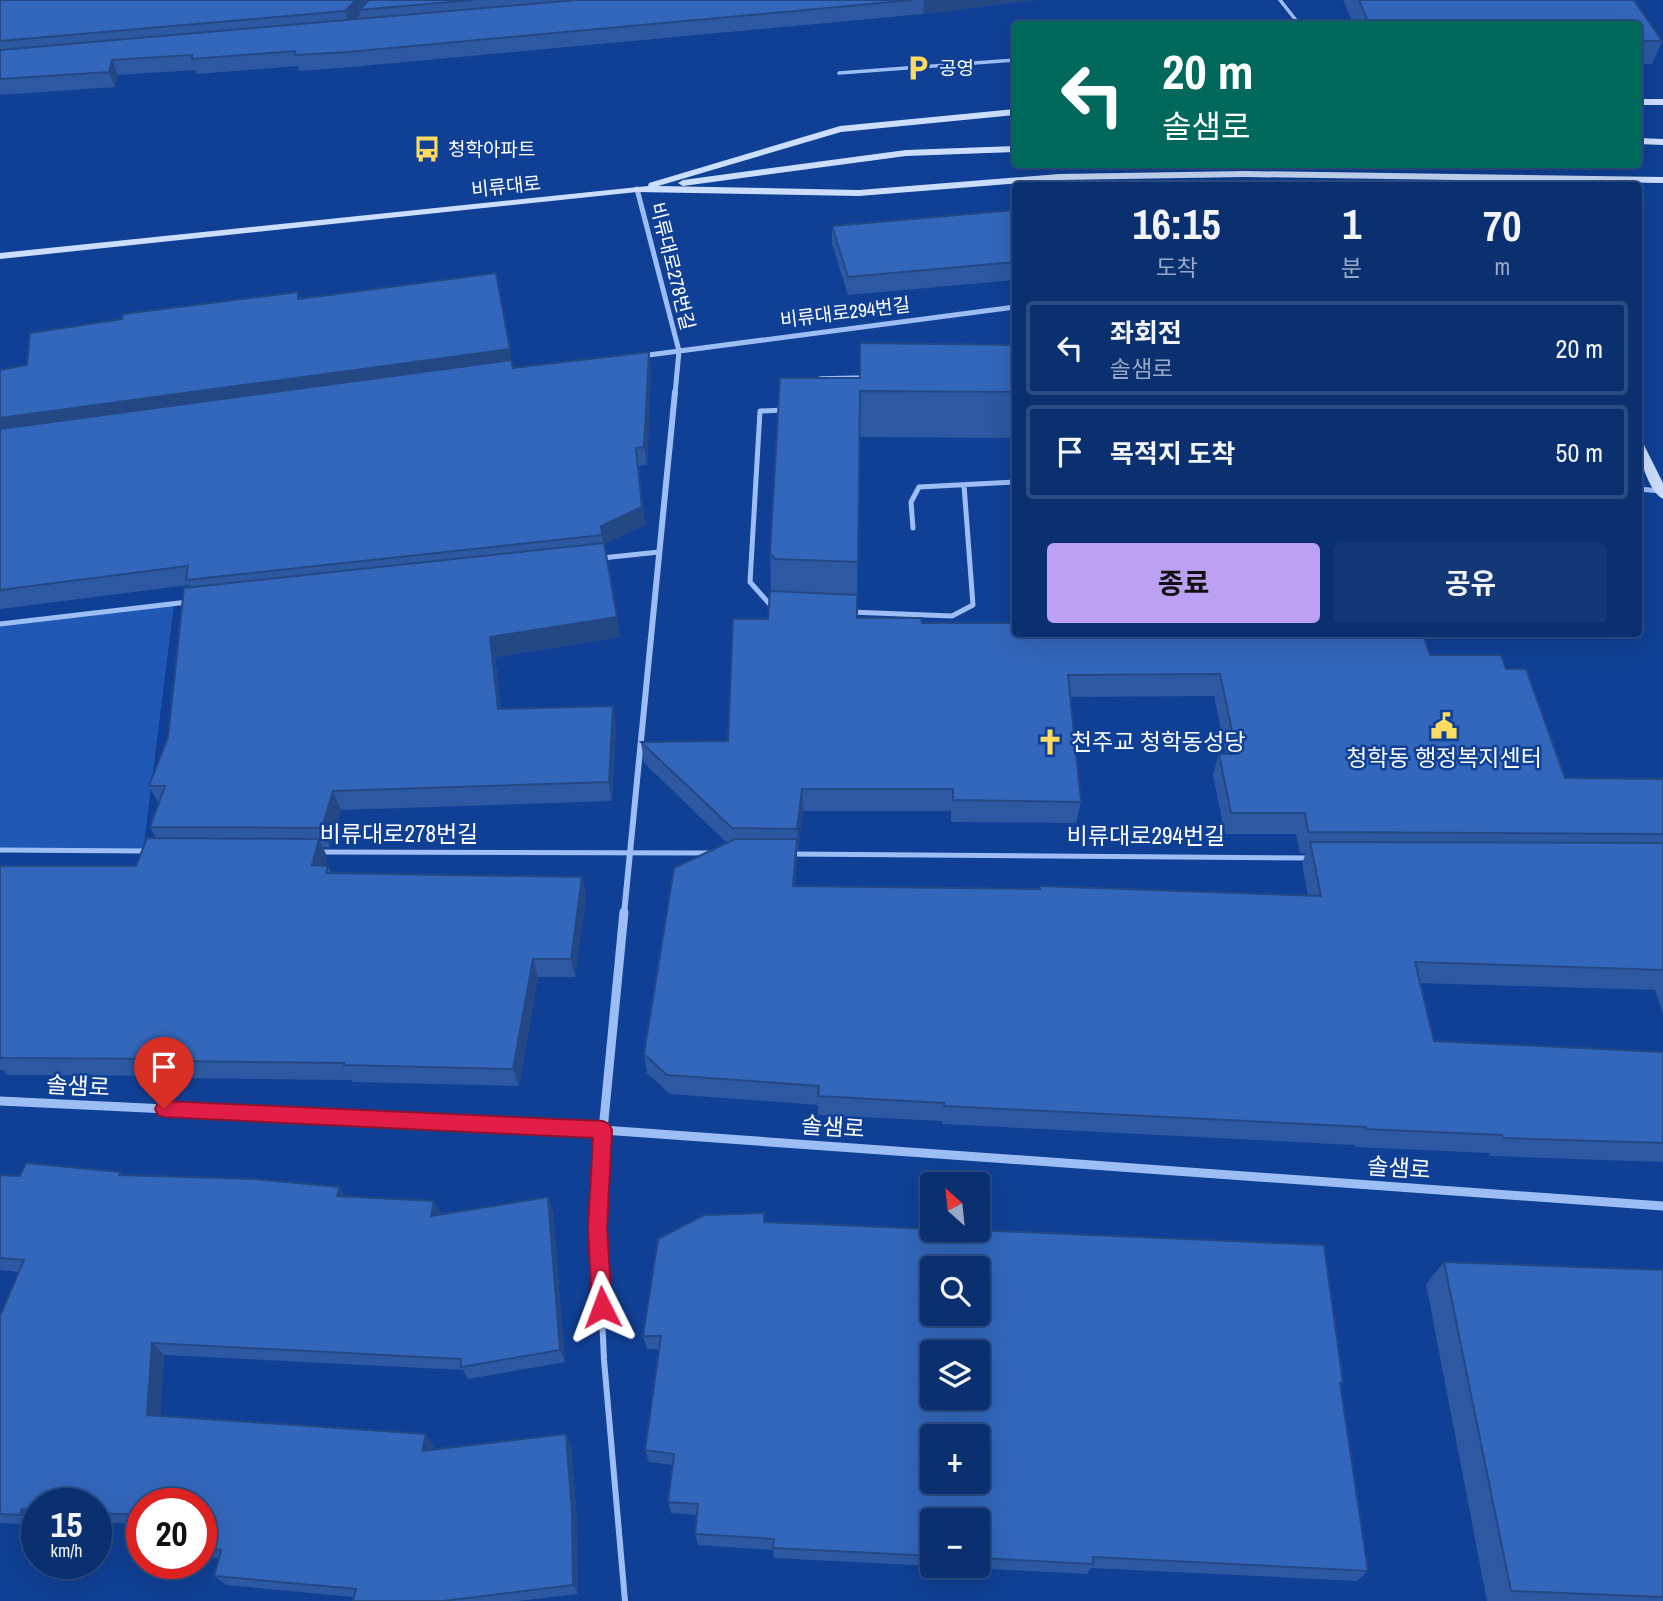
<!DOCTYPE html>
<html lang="ko">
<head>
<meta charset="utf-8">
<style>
  body { margin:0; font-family:"Archivo Narrow","Noto Sans KR",sans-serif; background:#143875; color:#f1f3f6; height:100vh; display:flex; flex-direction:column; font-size:26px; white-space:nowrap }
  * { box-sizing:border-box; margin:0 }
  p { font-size:23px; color:#9aa9c3 }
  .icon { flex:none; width:38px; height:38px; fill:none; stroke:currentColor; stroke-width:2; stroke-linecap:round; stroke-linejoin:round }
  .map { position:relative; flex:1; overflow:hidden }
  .panel { position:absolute; left:1012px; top:182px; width:630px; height:455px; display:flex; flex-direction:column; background:#0b3070; border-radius:7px; box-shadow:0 7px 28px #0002,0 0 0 2px #2b4b83 }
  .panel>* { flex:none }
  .guide { position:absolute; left:1012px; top:21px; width:630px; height:147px; border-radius:7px; box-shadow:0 7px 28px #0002,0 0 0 2px #2b4b83; background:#00695c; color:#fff; overflow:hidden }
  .needle { width:46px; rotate:333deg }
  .fabs { position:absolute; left:920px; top:1172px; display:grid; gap:14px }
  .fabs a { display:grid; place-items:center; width:70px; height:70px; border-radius:7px; background:#0b3070; box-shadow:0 7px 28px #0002,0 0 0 2px #2b4b83; font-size:35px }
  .speed { position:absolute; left:21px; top:1488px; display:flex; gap:14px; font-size:35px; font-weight:700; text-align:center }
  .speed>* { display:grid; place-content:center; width:91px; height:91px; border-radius:50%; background:#0b3070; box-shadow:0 7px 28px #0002,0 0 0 2px #2b4b83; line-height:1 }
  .speed small { font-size:18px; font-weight:400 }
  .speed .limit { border:10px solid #d22; background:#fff; color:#111 }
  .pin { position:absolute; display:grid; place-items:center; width:60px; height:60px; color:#fff; margin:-72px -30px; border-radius:50% 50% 50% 0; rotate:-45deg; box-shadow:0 0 7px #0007 }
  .pin .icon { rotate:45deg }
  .me { position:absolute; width:77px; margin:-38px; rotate:357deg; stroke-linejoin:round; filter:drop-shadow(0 0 5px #0008) }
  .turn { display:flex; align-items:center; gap:24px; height:147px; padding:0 35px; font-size:32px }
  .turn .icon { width:91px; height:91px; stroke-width:2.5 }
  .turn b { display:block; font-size:49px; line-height:60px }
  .eta { display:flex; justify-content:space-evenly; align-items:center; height:119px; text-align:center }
  .eta b { font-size:42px; font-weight:700; line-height:49px }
  .button { display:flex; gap:14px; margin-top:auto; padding:14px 35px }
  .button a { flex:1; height:80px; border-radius:7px; background:#bca0f2; color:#111; font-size:28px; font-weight:700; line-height:80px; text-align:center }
  .button a+a { background:#143875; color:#f1f3f6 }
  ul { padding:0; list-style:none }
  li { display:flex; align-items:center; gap:21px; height:94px; margin:0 14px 10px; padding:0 21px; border:4px solid #2b4b83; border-radius:7px }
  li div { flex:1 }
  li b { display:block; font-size:26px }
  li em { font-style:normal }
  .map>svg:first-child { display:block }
  .green { fill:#2059b5 }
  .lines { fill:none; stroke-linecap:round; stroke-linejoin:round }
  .lane-far2 { stroke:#9cbef4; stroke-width:3.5 }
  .lane-far1 { stroke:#9cbef4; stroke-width:5 }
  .lane { stroke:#9cbef4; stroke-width:6 }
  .street-far2 { stroke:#9cbef4; stroke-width:5 }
  .street-far1 { stroke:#9cbef4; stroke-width:6 }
  .street { stroke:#9cbef4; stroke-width:9 }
  .secondary { fill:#ccdefd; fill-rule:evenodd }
  .wall { fill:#2c59a2; fill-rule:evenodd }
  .shaded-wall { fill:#244884 }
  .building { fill:#3367bc; stroke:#244884; stroke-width:2; fill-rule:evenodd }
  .route { fill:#e11d48; stroke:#92132f; stroke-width:2 }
  .labels { text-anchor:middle; stroke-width:5; stroke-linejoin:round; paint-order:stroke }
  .far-poi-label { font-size:19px; fill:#fff; stroke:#0f4095; text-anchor:start }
  .far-street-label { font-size:19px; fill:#fff; stroke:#0f4095 }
  .poi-label { font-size:23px; fill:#fff; stroke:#0f4095; text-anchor:start }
  .street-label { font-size:23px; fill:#fff; stroke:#0f4095 }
</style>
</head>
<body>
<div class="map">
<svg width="1663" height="1601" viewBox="0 0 1663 1601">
  <rect width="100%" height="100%" fill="#0f4095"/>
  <!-- green -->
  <path class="green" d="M174,604l-31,247 -143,-1v-226z"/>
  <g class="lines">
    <!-- lane-far2 -->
    <path class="lane-far2" d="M1280,0l19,24
      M839,73l176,-13
      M818,384l2,-6 46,-1"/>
    <!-- lane-far1 -->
    <path class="lane-far1" d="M1638,489l23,2
      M913,528l-2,-26 8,-15 96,-5
      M602,558l57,-6
      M774,609l-24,-27 10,-171 24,-1
      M850,612l102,4 21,-11 -9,-120
      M0,624l188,-22
      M0,850l147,1
      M318,852l393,1
      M791,854l518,4"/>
    <!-- lane -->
    <path class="lane" d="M603,1130l-5,98 6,132 21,241"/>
    <!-- street-far2 -->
    <path class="street-far2" d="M637,189l42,162 -4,43
      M641,356l374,-49"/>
    <!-- street-far1 -->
    <path class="street-far1" d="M624,914l51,-522"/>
    <!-- street -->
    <path class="street" d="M0,1101l603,29 1060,76
      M603,1130l21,-218"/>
    <!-- secondary -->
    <path class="secondary" d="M1638,99h25v6h-25z
      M1015,109v6l-174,17 -183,54 201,4 200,-16 186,-3 418,6v6l-418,-6 -186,3 -200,16 -222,-4 -637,67v-6l648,-67 1,-3 191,-57z
      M1638,138l25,1v6l-25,-1z
      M1015,146v6l-109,4 -223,30 -5,-3 5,-3 223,-30z
      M1638,441l6,4 19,38v16c-14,-7 -25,-43 -25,-58z"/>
  </g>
  <!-- wall -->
  <path class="wall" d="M0,0h1037l-114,14 -571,53 -53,4 -1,-5 -101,8 -2,-4 -77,5 -3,12 -115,8z
    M1343,0h291l28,41 -10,23h-14v-40h-285z
    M1015,210v70l-167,15 -16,-51v-18z
    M298,292l2,7 213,69 138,2 -4,95 -8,1 6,59 -41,18 16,94 -125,20 6,52 115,16 -4,76 -271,9 -11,37h-7l4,10 -2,9h3l4,7 250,4 4,19 -11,81h-37l-19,109 -167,-4 -1,-2 -173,-2 -1,-2 -170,-1 -4,-5h-3v-204h136l20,-28 -6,-11 9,-23 -10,-18 19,-49 22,-150 -1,-2 -189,24v-239l27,-5z
    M1015,345v93l-156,-1 -2,181 573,37 76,14 59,109 98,1v235l-8,-24 -235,-7 14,58 229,11v110l-173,-6 -1,-3 -134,-6v-2l-413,-21v-3l-124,-6v-10l-148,-11 -23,-21 -3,-19 83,-211 -83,-80 -3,-21 87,-1 40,-122 3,-28 -1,-38 89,-175zM1214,696l12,58h-7l-6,21 12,59h71l4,19h6l-4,10 6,33 -268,-10v3l-245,-3 2,-36h1l5,-39h148v11l125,1 5,-21 -11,-105z
    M120,1172l2,3 224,22 88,4 7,13 112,-3 12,151 -97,17 -5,-9 -299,-15 -4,61 273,29 -1,5 134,-16 5,11 6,76 1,73 -60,7h-165l1,-4 -128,-12 -12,-9 5,-18 -18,-1v-54h-59v21l-46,-2v-19h-59v19l-1,3 -36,-2v-207l19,-44 -19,-2v-95l20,1z
    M764,1213l1,9 578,161 -2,3 27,185 -11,10 -266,-13 -4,6 -154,-8h45v-45h-45v45l-159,-8 -1,-8 -75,-5 -3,-11 2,-19 -26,-2 -3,-11 5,-37 -24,-3 -4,-12 14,-101h-12l-4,-13z
    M1444,1262l219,8v331h-176l-61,-317z"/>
  <!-- shaded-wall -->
  <path class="shaded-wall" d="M356,0h19l-16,10 1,5 -11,11 -4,-15z
    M924,0h113l-114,14z
    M112,60l6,15 -3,12 -6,-15z
    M496,273l17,94 -513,70v-19z
    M649,352l2,18 -4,95 -3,-18z
    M639,466l6,59 -42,19 -2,-18z
    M617,617l3,20 -125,20 8,72 -5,-20 -8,-72z
    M613,706l3,19 -4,76 -3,-19z
    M802,789l1,22 -5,39 -1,-21z
    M333,791l8,19 -11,37 -8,-19z
    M319,839l8,18 -7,27 -8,-19z
    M797,839v21l-4,46v-20z
    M582,877l4,19 -11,81 -4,-18z
    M533,959l5,18 -19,109 -6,-17z
    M340,1187l8,14 -11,-5z
    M548,1197l5,14 12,151 -5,-12z
    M434,1201l7,14 -10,1z
    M152,1343l12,12 -4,71 -13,-11z
    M426,1434l7,11 -4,17 -7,-11z
    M566,1434l5,11 6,76 1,73 -5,-9z
    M22,1509l15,10 -1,6 -16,-10z"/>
  <!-- building -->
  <path class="building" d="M0,0h356l-11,11 -345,30z
    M369,0h105l-115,10z
    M576,0h337l-565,52 -53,3v-4l-103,8v-4l-80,5 -3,12 -109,7v-29z
    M1359,0h275l28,41h-24v-17h-269z
    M1015,210v52l-167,15 -16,-51z
    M496,273l14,76 -510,69v-48l27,-5 3,-32 92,-14 1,-5 175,-22v7z
    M860,343l155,2v47l-155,-1 -2,171 -83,-3 -5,-6 10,-175h80z
    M649,352l-5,95 -8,1 6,59 -41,19 1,9 -416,45 2,-14 -188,24v-161l511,-69 2,8z
    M604,543l13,74 -127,20 8,72 115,-3 -4,76 -276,9 -11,37 -172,-1 15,-41h-16l19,-49 16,-149z
    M770,591l87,4v23h64l1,5h93v11h408l7,21h71l5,14h20l39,109 98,1v55l-355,-2 -3,-19h-74l-12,-59h18l-17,-80 -152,1 13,127 -128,-2v-11h-151l-5,40 -65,-1 -91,-86 87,-1 5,-122h35z
    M147,838l172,1 -7,26 16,1 -2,7 256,4 -11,82h-38l-20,110 -169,-4v-2l-177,-2v-2l-167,-1v-192h136z
    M735,839h62l-4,47 247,3v-3l281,10 -11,-54 353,1v127l-248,-8 19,79 229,11v91l-160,-5 -1,-3 -136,-6v-2l-422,-21v-3l-126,-7 1,-10 -152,-11 -23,-21 30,-186z
    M26,1163l94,9 -1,3 135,4 86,8 -3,9 97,5 -3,15 117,-19 12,153 -99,17v-8l-309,-16 -5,72 279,19 -4,17 144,-17 6,78 1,73 -130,16h-90l3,-12 -142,-13 7,-26 -20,-1v-46h-59v12l-46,-2v-10h-59v7l-15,-1 -2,6 -20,-1v-198l24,-56 -24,-2v-83l20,1z
    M764,1213v9l169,7v1h41l350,15 19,138h-3l28,188 -275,-14v7l-115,-6v-37h-45v35l-160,-8 1,-9 -79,-5 3,-30 -30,-2 6,-48 -29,-4 16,-114h-18l15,-97 46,-24zM933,1269h45v45h-45zM933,1353h45v45h-45zM933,1437h45v45h-45z
    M1444,1262l219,8v327l-152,-6z"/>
  <!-- route -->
  <path class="route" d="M164,1101l439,20 6,3 3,6 -5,98 5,79 -3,7 -7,3 -7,-3 -3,-7 -4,-79 5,-90 -429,-21 -6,-2 -3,-6 3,-6z"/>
  <!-- icons -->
  <defs>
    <g id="parking-bare" transform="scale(2.1)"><path d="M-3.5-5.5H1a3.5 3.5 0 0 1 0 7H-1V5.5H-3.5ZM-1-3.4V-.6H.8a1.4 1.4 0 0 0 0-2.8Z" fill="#ffdb60" stroke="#0f4095" stroke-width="2.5" paint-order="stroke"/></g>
    <g id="bus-bare" transform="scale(2.1)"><path d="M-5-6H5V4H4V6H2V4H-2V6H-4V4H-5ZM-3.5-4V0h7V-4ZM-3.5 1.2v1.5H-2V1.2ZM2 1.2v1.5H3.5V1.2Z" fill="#ffdb60" stroke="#0f4095" stroke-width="2.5" paint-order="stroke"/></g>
    <g id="civic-bare" transform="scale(2.1)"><path d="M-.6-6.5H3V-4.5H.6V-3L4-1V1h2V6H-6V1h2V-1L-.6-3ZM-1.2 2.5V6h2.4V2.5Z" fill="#ffdb60" stroke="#0f4095" stroke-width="2.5" paint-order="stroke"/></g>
    <g id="church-bare" transform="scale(2.1)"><path d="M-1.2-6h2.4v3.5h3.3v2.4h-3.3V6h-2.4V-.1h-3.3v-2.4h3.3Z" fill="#ffdb60" stroke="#0f4095" stroke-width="2.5" paint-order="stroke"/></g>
  </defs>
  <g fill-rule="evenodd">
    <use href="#parking-bare" x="918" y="68"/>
    <use href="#bus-bare" x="427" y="149"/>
    <use href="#civic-bare" x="1444" y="726"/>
    <use href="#church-bare" x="1050" y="742"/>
  </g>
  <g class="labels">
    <!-- far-poi labels -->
    <g class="far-poi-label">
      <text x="939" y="75">공영</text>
      <text x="448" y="156">청학아파트</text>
    </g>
    <!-- far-street labels -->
    <g class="far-street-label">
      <text transform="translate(506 186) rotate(-6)" y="7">비류대로</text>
      <text transform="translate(673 266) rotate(76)" y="7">비류대로278번길</text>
      <text transform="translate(845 312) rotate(-7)" y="7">비류대로294번길</text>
    </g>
    <!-- poi labels -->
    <g class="poi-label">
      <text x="1071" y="750">천주교 청학동성당</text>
      <text x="1444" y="766" text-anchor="middle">청학동 행정복지센터</text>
    </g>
    <!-- street labels -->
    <g class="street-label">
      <text x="399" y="842">비류대로278번길</text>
      <text x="1146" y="844">비류대로294번길</text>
      <text transform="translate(78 1086) rotate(3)" y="8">솔샘로</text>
      <text transform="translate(833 1127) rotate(4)" y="8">솔샘로</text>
      <text transform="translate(1399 1168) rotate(4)" y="8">솔샘로</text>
    </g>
  </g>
</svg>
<div class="fabs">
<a><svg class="needle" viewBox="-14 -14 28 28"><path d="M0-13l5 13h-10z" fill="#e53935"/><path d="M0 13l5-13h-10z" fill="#9aa9c3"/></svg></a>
<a><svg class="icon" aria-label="search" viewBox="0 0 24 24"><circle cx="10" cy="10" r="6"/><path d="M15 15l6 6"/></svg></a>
<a><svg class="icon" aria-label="layers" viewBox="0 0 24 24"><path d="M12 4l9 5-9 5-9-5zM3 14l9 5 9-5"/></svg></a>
<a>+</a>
<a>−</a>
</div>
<div class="speed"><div>15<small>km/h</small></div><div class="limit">20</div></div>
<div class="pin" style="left:164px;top:1109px;background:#d93025"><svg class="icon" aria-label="arrive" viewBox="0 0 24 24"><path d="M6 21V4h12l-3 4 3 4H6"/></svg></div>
<svg class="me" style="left:602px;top:1307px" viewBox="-20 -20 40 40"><path d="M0-17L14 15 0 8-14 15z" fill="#e11d48" stroke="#fff" stroke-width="4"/></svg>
<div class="guide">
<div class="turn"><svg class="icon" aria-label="left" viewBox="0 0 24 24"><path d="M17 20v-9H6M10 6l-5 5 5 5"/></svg><div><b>20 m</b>솔샘로</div></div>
</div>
<section class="panel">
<div class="eta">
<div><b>16:15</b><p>도착</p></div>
<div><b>1</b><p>분</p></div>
<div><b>70</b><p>m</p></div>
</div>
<ul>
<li><svg class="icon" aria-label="left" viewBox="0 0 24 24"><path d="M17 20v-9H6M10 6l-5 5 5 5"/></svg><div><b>좌회전</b><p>솔샘로</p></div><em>20 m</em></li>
<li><svg class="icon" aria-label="arrive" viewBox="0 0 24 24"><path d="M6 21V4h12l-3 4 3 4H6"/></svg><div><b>목적지 도착</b></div><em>50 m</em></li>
</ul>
<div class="button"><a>종료</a><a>공유</a></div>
</section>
</div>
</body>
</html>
